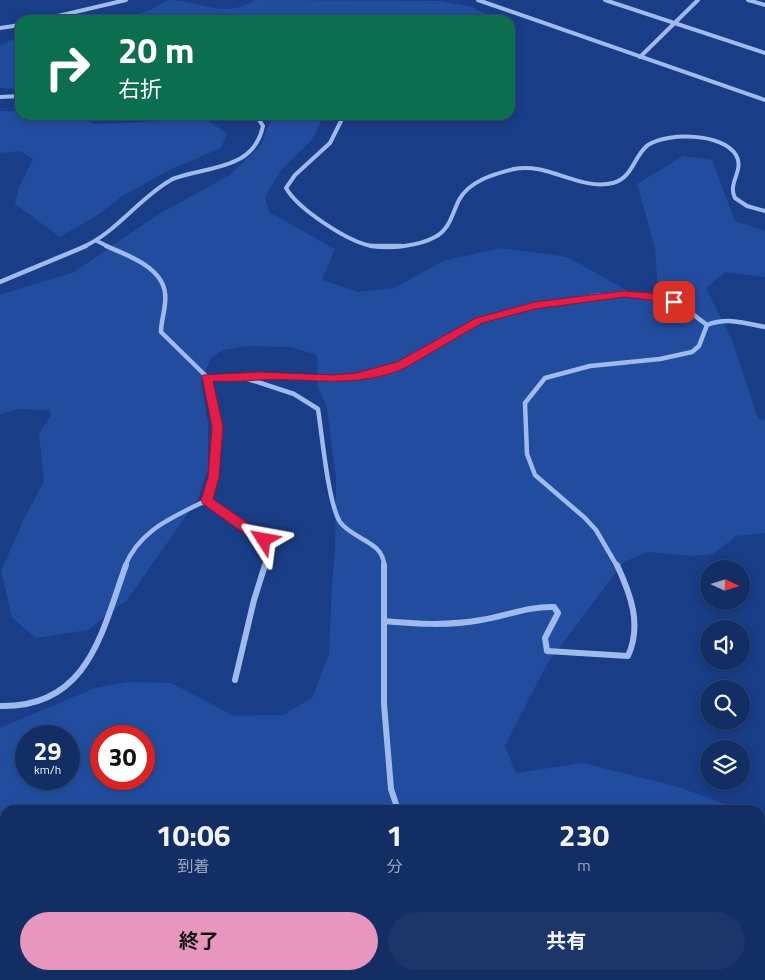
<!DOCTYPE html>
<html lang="ja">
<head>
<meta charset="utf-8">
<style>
  body { margin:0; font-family:"Titillium Web","Noto Sans JP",sans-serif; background:#1c366a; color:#f1f3f6; height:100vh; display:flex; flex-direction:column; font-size:19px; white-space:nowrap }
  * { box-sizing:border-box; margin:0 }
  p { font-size:16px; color:#9da8bf }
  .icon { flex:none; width:28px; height:28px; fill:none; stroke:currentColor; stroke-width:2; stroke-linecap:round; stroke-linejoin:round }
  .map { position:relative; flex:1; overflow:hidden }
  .sheet { position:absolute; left:0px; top:805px; width:765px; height:175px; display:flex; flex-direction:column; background:#132e64; border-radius:15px 15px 0 0; box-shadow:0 2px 8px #0003,0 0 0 1px #324a78 }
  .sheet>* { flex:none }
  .banner { position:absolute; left:15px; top:15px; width:500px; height:105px; border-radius:15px; box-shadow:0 2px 8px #0003,0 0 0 1px #324a78; background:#0b6e4f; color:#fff; overflow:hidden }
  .needle { width:32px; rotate:94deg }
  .fabs { position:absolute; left:700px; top:560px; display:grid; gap:10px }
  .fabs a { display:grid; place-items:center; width:50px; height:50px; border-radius:50%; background:#132e64; box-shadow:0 2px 8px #0003,0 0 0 1px #324a78; font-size:25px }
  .speed { position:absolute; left:15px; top:725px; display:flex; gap:10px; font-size:25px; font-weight:700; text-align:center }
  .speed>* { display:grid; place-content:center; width:65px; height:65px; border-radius:50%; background:#132e64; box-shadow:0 2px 8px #0003,0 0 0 1px #324a78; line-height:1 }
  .speed small { font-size:12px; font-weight:400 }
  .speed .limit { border:8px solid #d22; background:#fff; color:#111 }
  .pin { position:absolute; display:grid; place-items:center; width:42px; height:42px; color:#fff; margin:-21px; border-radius:10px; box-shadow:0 2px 8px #0006 }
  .me { position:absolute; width:55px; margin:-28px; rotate:304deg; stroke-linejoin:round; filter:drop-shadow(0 0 4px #0008) }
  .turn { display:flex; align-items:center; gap:18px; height:105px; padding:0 20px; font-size:22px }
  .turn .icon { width:65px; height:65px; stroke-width:2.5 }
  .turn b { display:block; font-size:35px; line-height:42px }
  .eta { display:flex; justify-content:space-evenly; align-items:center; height:85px; text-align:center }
  .eta b { font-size:30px; font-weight:700; line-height:35px }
  .primary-button { display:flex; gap:10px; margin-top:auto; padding:10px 20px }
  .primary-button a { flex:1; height:58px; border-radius:30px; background:#e797bd; color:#111; font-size:20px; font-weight:700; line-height:58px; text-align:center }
  .primary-button a+a { background:#1c366a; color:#f1f3f6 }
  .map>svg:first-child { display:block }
  .green { fill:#224d9f; fill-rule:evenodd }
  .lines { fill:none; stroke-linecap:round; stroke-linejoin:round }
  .street-far2 { stroke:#a0baec; stroke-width:4 }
  .street-far1 { stroke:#a0baec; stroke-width:4.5 }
  .street { stroke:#a0baec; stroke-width:6 }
  .route { fill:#e11d48; stroke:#92132f }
</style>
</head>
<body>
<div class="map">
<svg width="765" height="980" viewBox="0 0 765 980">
  <rect width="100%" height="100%" fill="#193d86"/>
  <!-- green -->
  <path class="green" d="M168,0c31,0 56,20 87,0l187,1 29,6 19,9v4h-367l29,-11z
    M20,36v53l-20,-1v-42z
    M0,111h20v4h49l27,9 110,-5 21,15 -6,14 -52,22 -45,25 -25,19 -39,23 -45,-33 4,-17 14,-28 -13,-8 -20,2z
    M268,115h56l-12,25 -31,30 -16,27 4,15 66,37 -13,31 36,12 36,-4 49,-27 58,-13 66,9 65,36 26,-1 -3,-44 -18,-64 46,-28 29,4 23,61 30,10v46l-40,-5 -19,16 26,52 26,79 7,1v113l-29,3 -23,18 -20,2 -45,-4 -24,10 -77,102 -42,82 11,27 67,-10 92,23 66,24h-736v165h755v-155l5,3v157h-765v-252l95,-40 33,-6 43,1 63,33 49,-1 29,-17 17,-44 3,-71 3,-33 1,-71 -9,-72 -9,-19 -1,-33 -27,-8 -44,-1 -23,4 -12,8 -10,24 7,42v45l-10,30 -71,101 -39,30 -53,8 -23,-21 -11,-46 22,-50 21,-40 -5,-48 12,-18 -2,-5 -30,-1 -19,5v-119l74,-23 85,-58 71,-39 31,-30 10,-25zM26,736h43v43h-43zM101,736h43v43h-43z"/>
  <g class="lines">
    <!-- street-far2 -->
    <path class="street-far2" d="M478,0l287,100
      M605,0l160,53
      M748,0l17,5
      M41,20l85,-20
      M0,28l20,-3
      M640,57l58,-57
      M0,97l20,-1
      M344,115l-14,28 -35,32 -9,13c12,21 62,54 86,58 18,3 47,0 63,-9 15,-8 17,-23 24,-37 10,-19 35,-26 55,-31 34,-7 65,22 99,14 20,-5 21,-28 35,-38 20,-13 75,-12 88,10 9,15 -9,28 -1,43l12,8 18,5
      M97,241l12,6
      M83,247c34,-15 56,-49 88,-67 5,-3 12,-4 18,-6 32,-8 66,-10 74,-48l-7,-11"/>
    <!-- street-far1 -->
    <path class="street-far1" d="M106,246c21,9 56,21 59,47 2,13 -4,26 -4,39l46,45 11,50v18l-6,43 -5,12 56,40 7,9 -5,17
      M371,246h30
      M0,282l86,-36
      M207,377l38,1 14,-2 74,3 35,-4 33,-10 78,-45 56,-14 62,-10 27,-2 26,2 24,6 7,3 26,20
      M248,379l46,15 24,15c4,25 10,94 22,113 13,18 44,19 44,44
      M125,566c15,-37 49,-49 82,-66
      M617,566l-21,-36 -11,-12 -50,-43 -8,-21 -2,-51 20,-25 45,-12 70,-7 32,-7 7,-6 8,-21c20,-8 38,-2 58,2"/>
    <!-- street -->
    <path class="street" d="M384,565v139l7,85 7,21
      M384,621c32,3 65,5 97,-1 25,-4 48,-14 73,-13l4,6 -13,25 2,13 81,5c14,-31 3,-61 -11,-91
      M235,680l19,-80 11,-35
      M0,706c89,2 102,-75 126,-141
      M501,975l2,5"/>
  </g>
  <!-- route -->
  <path class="route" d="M624,291l26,2 27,7 2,2 -5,3 -24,-5 -26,-3 -89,12 -53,14 -77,45c-50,22 -95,9 -146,12 -15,1 -30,2 -46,1l10,46 -4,50 -6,22 55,38 1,3 -1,4h-9l-56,-40 -2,-4 7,-23 4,-50 -10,-50 1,-2 56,-3 74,3 23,-2 41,-11 79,-44 59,-16z"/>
</svg>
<div class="fabs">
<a><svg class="needle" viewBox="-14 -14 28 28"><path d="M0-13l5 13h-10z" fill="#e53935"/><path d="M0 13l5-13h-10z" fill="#9da8bf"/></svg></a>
<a><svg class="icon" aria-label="sound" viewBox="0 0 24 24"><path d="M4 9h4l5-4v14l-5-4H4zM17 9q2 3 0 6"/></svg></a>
<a><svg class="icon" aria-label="search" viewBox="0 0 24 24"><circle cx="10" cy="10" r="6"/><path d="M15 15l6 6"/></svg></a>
<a><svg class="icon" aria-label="layers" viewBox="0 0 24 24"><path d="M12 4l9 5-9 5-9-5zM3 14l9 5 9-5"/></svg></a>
</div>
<div class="speed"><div>29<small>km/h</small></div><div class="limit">30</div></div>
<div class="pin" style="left:674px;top:302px;background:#d93025"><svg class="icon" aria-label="arrive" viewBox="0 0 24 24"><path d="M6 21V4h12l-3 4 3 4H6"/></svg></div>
<svg class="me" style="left:264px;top:540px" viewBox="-20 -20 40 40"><path d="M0-17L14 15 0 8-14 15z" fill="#e11d48" stroke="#fff" stroke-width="4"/></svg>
<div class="banner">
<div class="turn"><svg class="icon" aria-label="right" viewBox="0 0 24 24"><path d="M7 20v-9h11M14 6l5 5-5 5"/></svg><div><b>20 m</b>右折</div></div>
</div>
<section class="sheet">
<div class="eta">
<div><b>10:06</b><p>到着</p></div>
<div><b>1</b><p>分</p></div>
<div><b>230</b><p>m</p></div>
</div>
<div class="primary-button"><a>終了</a><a>共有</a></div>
</section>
</div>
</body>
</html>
